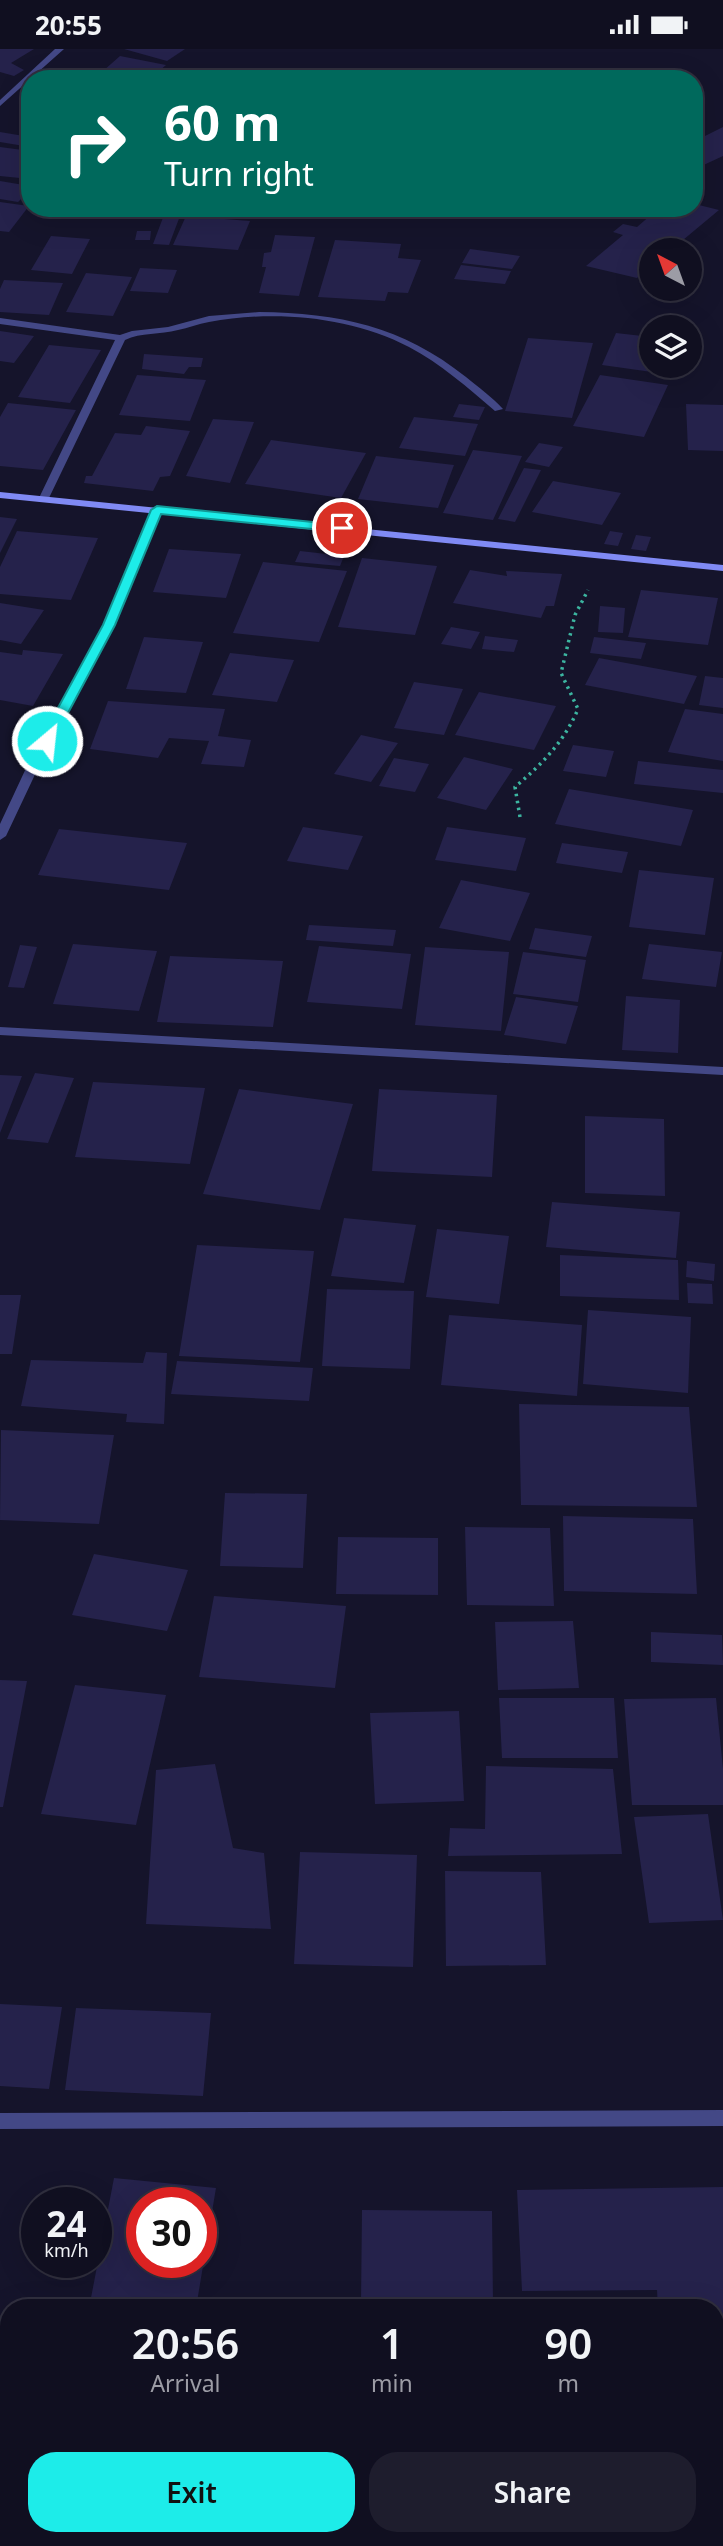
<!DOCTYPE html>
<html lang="en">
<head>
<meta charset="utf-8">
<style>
  body { margin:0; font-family:"Noto Sans",sans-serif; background:#1e1d2d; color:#f1f3f6; height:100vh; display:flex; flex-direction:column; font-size:26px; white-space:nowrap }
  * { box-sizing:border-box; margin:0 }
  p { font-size:23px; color:#9c9ca5 }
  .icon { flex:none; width:38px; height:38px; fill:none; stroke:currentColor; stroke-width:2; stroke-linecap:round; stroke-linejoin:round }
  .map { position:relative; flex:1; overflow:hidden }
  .sheet { position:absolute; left:0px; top:2250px; width:724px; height:247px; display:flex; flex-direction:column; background:#100f20; border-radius:28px 28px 0 0; box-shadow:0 7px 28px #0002,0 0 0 2px #302f3e }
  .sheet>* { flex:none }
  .banner { position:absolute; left:21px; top:21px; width:682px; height:147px; border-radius:28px; box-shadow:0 7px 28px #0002,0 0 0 2px #302f3e; background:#00695c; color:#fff; overflow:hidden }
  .needle { width:46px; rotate:319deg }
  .controls { position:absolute; left:639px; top:189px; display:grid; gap:14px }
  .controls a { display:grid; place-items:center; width:63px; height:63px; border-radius:50%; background:#100f20; box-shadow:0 7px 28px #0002,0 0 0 2px #302f3e; font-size:35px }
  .speed { position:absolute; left:21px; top:2138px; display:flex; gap:14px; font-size:35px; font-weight:700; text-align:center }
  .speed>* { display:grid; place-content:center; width:91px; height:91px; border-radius:50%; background:#100f20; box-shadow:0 7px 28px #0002,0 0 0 2px #302f3e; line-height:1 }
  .speed small { font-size:18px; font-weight:400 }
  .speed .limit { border:10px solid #d22; background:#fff; color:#111 }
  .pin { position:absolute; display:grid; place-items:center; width:60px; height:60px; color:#fff; margin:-30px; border:4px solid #fff; border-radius:50%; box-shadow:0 2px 7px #0007 }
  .me { position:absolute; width:77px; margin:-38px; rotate:28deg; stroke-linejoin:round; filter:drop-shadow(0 0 5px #0008) }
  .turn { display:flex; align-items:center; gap:24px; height:147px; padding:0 28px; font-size:32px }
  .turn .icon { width:91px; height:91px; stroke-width:2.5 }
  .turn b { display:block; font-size:49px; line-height:60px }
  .eta { display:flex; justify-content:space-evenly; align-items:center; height:119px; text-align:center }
  .eta b { font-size:42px; font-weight:600; line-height:49px }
  .primary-button { display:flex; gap:14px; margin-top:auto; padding:14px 28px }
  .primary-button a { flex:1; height:80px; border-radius:28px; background:#1dece9; color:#111; font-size:28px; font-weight:600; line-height:80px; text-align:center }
  .primary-button a+a { background:#1e1d2d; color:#f1f3f6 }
  .status { display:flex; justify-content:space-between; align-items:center; height:49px; padding:0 35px; background:#100f20; direction:ltr }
  .status svg { height:19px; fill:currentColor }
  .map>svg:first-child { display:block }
  .building { fill:#25224b; fill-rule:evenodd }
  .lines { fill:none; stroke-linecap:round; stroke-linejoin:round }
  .path { stroke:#3cb5a0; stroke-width:3.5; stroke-dasharray:2.5 4.5; stroke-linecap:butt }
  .street { fill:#434886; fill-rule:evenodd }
  .secondary { fill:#808af4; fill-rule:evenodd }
  .route { fill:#1dece9; stroke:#139997; stroke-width:2 }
</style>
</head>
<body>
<div class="status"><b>20:55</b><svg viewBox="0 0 49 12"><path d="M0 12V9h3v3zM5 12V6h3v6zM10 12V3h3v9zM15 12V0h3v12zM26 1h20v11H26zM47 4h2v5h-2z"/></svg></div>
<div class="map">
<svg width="723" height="2497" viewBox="0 0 723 2497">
  <rect width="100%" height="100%" fill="#15142b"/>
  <!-- building -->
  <path class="building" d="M0,0h34l-23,14 13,7 -10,6 -14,-4z
    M124,0h61l-18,12z
    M120,7l46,9 -16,14h-56z
    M723,78v29l-28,13v-28z
    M0,83l30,5v10l-30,-5z
    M0,98l30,4v28l-30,-3z
    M0,132l30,5v4l-12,12 -18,-3z
    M0,153l29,4 -20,26 -9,-1z
    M695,155l24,6 -48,40h-20v16l-14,12 -51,-12 37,-31 -10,-3 10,-8 14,3 22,-19h36z
    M164,166l16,1 -11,29 -16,-1z
    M186,167l64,5 -12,29 -65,-5z
    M137,182h14l-1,9h-15z
    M275,186l40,2 -16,59 -40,-3 7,-26h-4l2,-14 7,-1z
    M51,187l39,3 -18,35 -41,-4z
    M335,191l66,4 -3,14 23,2 -13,33 -20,-1 -3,9 -67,-4z
    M470,200l50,7 -8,13 -50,-6z
    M461,216l50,6 -6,13 -51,-5z
    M140,219l37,2 -9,23 -38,-2z
    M86,224l46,4 -19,39 -47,-4z
    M4,231l59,3 -14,32 -49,-3v-23z
    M0,282l34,5 -20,27 -14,-2z
    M616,284l35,4v29h3l-2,6 -50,-7z
    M528,289l65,5 -21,75 -67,-7z
    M49,296l52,5 -31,53 -52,-6z
    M144,305l59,4 -2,9h-12l-5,7 -42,-5z
    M137,326l69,5 -16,41 -71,-6z
    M600,326l68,10 -24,52 -71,-11z
    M8,354l68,7 -33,60 -43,-4v-49z
    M459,355l26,3 -6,13 -26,-3z
    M686,355l37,1v46l-35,-1z
    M414,368l64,7 -13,32 -66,-8z
    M213,370l41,3 -24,61 -44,-7z
    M146,377l44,5 -20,45 -10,1 -7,14 -69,-8 2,-7h6l23,-43 26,2z
    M271,391l95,13 -25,45 -96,-14z
    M539,394l24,4 -14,20 -24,-5z
    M473,401l49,6 -29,64 -50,-7z
    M376,407l78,9 -16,43 -80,-9z
    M524,419l17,2 -26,52 -17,-3z
    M553,432l68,12 -19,32 -70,-13z
    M0,468l17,2 -17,34z
    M17,482l81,7 -27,62 -71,-6v-27z
    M610,482l13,2 -5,13 -14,-2z
    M636,486l15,2 -5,14 -15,-2z
    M169,500l72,5 -15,44 -73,-6z
    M300,502l44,5 -4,10 -45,-4z
    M362,509l75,8 -22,69 -77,-8z
    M263,513l84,9 -28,71 -86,-9z
    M470,521l37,6 -1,-5 56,3 -8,32h-8l-5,12 -88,-15z
    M641,541l77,8 -10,47 -80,-8z
    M0,554l44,7 -23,34 -21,-4z
    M600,557l25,2 -2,25 -25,-1z
    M451,578l29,5 -9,17 -30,-5z
    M485,587l33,4 -4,12 -32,-3z
    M144,588l59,5 -17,51 -60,-4z
    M594,588l52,6 -5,16 -51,-6z
    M23,601l40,4 -30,52 -33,-6v-48l22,3z
    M230,604l64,7 -17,42 -65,-7z
    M599,609l98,18 -13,28 -99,-19z
    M705,627l18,2v30l-24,-3z
    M414,633l49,7 -19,46 -50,-7z
    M479,643l77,14 -22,44 -79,-15z
    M108,652l117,8 -7,27 33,4 -7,27 -43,-3 8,-23 -40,-3 -11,20 -68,-9z
    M685,660l38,5v47l-55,-9z
    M361,686l37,8 -27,39 -37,-8z
    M573,696l41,6 -8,26 -43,-6z
    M464,708l49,12 -27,41 -49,-12z
    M394,709l35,6 -14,28 -36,-6z
    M638,712l85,9v23l-89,-9z
    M569,740l124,21 -12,36 -126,-22z
    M303,778l60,9 -15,34 -61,-9z
    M447,778l79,11 -10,33 -81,-11z
    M59,780l128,14 -18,47 -131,-15z
    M562,794l66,9 -6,21 -66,-10z
    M639,821l75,8 -9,57 -76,-8z
    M461,831l69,13 -20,48 -71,-13z
    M309,876l87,5 -3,16 -87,-6z
    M535,879l57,8 -6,21 -57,-8z
    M73,895l84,7 -18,60 -86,-7z
    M649,895l73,8 -6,35 -74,-8z
    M20,896l17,2 -13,41 -16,-1z
    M319,897l92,8 -9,55 -95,-7z
    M425,898l84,5 -8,79 -86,-6z
    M523,903l63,8 -8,42 -65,-8z
    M170,907l113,5 -10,66 -116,-5z
    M626,947l54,4 -2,53 -56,-3z
    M516,948l62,9 -12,38 -62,-9z
    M35,1024l39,5 -26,65 -41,-4z
    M0,1026l22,1 -22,57z
    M93,1033l112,6 -15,76 -115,-7z
    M239,1040l114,15 -33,106 -117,-16z
    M379,1040l118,6 -5,82 -120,-6z
    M585,1067l79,3 1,77 -80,-3z
    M552,1153l128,10 -4,46 -130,-11z
    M344,1169l72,7 -12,58 -73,-7z
    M437,1180l72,7 -10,68 -73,-7z
    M197,1196l117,6 -14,111 -121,-6z
    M560,1206l118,5 1,40 -119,-4z
    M687,1212l28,3 -1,17 -28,-4z
    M687,1234l25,1 1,20 -25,-1z
    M327,1240l87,2 -4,78 -88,-3z
    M0,1246h21l-9,59h-12z
    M588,1261l103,7 -3,76 -105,-9z
    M449,1266l133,10 -5,71 -136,-11z
    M146,1303l21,1 -3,71 -38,-2 1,-8 -106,-8 10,-46 112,3z
    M177,1312l136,7 -4,33 -138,-7z
    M519,1355l170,3 8,100 -176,-2z
    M1,1381l113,5 -15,89 -99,-4z
    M225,1444l82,1 -4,74 -83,-2z
    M563,1467l130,3 4,75 -133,-3z
    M465,1478l85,1 4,78 -87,-1z
    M338,1488l100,1v57l-102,-1z
    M94,1505l94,16 -21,61 -95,-16z
    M214,1547l132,10 -11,82 -136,-11z
    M573,1572l6,67 -81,2 -3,-68z
    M651,1583l71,3 1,30 -72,-3z
    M0,1631l27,1 -24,126h-3z
    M75,1636l91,10 -30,130 -95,-11z
    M499,1649h115l4,60h-116z
    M716,1649l7,71v36h-91l-8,-106z
    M459,1662l5,90 -89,3 -5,-91z
    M215,1715l18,84 31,5 7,76 -125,-5 10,-154z
    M486,1717l127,3 9,85 -174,2 2,-28 35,1z
    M708,1765l15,106 -74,3 -15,-106z
    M300,1803l117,3 -4,112 -119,-3z
    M445,1822l96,1 5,93 -100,1z
    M0,1955l62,3 -13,82 -49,-3z
    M76,1959l135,5 -8,83 -138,-6z
    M114,2129l102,10 -20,120h-59l-47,-5zM142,2154h59v60h-59z
    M723,2138v256h-7v-135h-58l-1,-18 -135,1 -5,-101z
    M362,2161l130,1 1,93 -132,-1z
    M0,2341l9,2v145l-9,-1z
    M716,2470h7v27h-180v-9h173z
    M16,2488h61l-2,9h-23z
    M194,2488h147v9h-147z
    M392,2488h131v9h-131z"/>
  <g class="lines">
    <!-- path -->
    <path class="path" d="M520,768l-5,-30c27,-23 49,-45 63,-78l-17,-36 14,-58 13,-25"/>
    <!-- street -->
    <path class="street" d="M55,0h9l-64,57v-6z
      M259,263c80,1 143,14 207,65 12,10 26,20 37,32l-8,2c-27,-23 -55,-48 -86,-64 -59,-31 -136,-37 -200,-25 -11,2 -21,6 -31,8 -18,5 -37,2 -53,10l-77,160 -9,2 -1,-2 77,-160 -115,-16v-6l120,17 12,-4 36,-4 41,-11z
      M157,458l5,3 -48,115 -74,139 -34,72 -6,4v-16l28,-60 76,-139 48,-115z
      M0,978l723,40v8l-723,-40z
      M723,2061v16l-723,3v-16z"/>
    <!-- secondary -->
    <path class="secondary" d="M0,443l723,73v6l-723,-73z"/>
  </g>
  <!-- route -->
  <path class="route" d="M157,457l185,19 5,3 -5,4 -181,-18 -46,111 -62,116 -6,4 -5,-1 -2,-3 63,-116 48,-115z"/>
</svg>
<div class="controls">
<a><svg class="needle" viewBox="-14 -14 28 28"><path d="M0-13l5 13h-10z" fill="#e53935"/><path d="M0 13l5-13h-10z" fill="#9c9ca5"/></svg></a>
<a><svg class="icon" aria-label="layers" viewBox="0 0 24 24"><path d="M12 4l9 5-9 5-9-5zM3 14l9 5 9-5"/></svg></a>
</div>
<div class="speed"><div>24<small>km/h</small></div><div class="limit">30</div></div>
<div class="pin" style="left:342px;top:479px;background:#d93025"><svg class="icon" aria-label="arrive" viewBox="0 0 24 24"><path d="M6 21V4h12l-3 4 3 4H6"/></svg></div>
<svg class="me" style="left:47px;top:692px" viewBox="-20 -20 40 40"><circle r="17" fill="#1dece9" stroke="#fff" stroke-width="3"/><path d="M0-11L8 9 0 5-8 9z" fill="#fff"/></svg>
<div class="banner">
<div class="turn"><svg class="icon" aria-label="right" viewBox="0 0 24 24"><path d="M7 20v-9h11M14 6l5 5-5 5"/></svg><div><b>60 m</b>Turn right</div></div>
</div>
<section class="sheet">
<div class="eta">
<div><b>20:56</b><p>Arrival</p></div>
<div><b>1</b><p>min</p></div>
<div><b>90</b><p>m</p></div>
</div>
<div class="primary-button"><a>Exit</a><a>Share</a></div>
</section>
</div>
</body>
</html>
